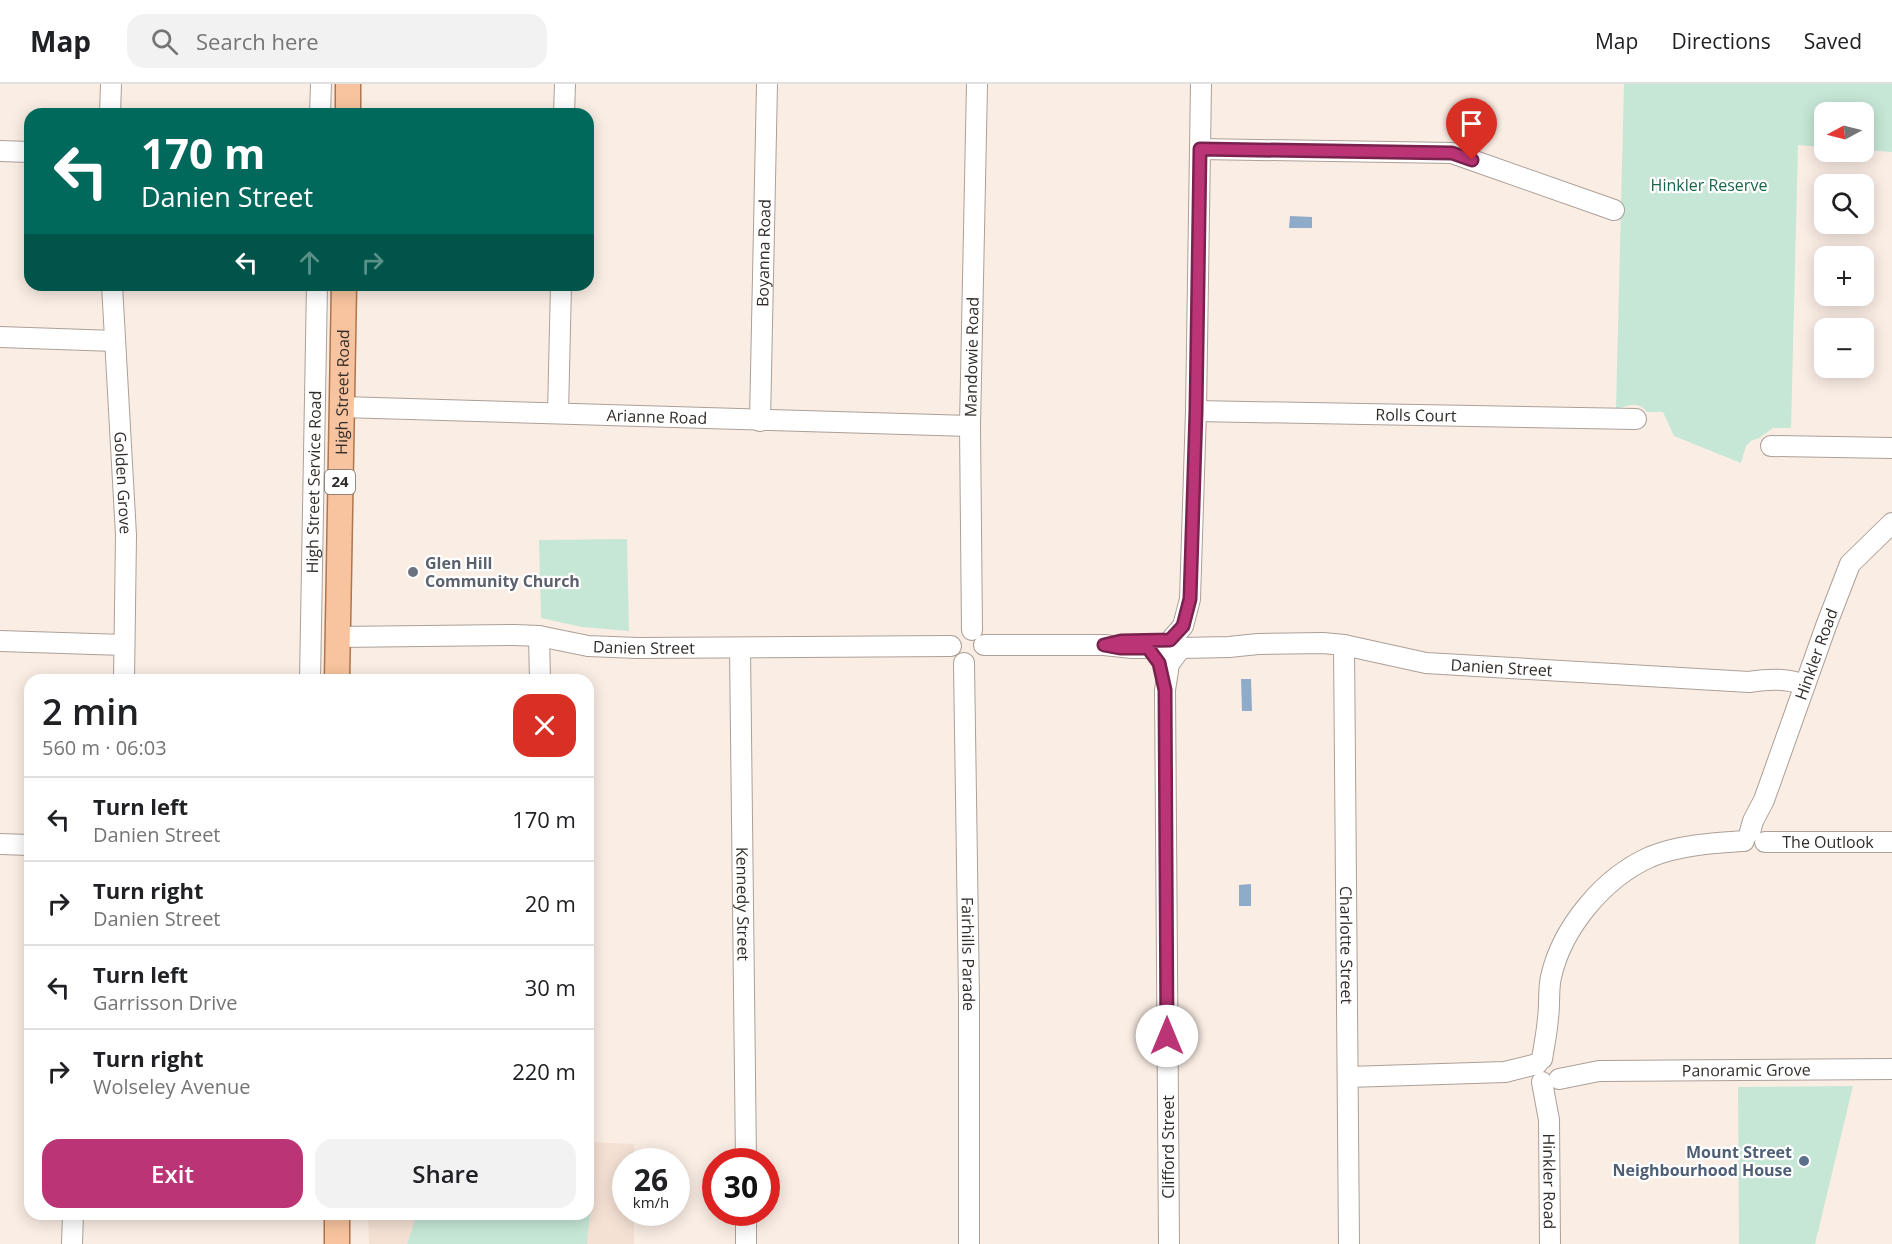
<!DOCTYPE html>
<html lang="en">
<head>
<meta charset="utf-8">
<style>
  body { margin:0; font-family:"Open Sans",sans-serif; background:#f2f2f2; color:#202124; height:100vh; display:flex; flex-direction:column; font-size:22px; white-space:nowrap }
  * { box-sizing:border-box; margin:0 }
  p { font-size:20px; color:#757577 }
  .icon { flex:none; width:33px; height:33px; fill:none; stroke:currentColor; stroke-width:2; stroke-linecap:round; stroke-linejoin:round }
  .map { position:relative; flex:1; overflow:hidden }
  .details { position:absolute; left:24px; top:590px; width:570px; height:546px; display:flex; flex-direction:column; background:#fff; border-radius:18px; box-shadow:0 3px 15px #0003 }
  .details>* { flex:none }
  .top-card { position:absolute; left:24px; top:24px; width:570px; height:183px; border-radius:18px; box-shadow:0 3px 15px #0003; background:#00695c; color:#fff; overflow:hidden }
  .needle { width:39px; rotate:263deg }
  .fabs { position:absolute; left:1814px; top:18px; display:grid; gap:12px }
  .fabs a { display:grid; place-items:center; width:60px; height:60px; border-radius:12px; background:#fff; box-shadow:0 3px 15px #0003; font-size:30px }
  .speed { position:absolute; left:612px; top:1064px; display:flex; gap:12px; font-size:30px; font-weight:700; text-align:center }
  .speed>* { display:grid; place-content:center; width:78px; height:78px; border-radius:50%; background:#fff; box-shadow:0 3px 15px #0003; line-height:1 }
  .speed small { font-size:15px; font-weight:400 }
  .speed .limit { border:9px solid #d22; background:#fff; color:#111 }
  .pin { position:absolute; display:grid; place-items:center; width:51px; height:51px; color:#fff; margin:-62px -26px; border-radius:50% 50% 50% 0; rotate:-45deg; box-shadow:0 0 6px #0007 }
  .pin .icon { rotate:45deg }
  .me { position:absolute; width:66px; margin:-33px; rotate:0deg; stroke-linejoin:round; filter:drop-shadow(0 0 4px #0008) }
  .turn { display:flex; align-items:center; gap:21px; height:126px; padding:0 18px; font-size:27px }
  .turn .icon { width:78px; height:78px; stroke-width:2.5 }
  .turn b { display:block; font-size:42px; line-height:51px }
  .lanes { display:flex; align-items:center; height:57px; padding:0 18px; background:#0003; justify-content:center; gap:30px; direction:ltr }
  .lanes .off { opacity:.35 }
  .round { display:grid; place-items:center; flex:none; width:63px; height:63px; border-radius:18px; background:#f2f2f2 }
  .head { display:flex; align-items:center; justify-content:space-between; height:102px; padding:0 18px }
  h1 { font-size:36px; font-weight:600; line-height:45px }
  .button { display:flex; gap:12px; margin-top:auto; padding:12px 18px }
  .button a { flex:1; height:69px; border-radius:18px; background:#ba3476; color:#fff; font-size:24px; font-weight:600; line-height:69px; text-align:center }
  .button a+a { background:#f2f2f2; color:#202124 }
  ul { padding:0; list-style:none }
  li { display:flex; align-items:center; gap:18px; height:84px; padding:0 18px; border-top:2px solid #e0e0e0 }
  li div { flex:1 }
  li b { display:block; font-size:22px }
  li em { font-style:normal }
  header { display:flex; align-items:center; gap:36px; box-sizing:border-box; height:84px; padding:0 30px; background:#fff; border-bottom:2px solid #e0e0e0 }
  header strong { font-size:28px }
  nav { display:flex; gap:33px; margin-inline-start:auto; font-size:21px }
  .search { width:420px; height:54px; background:#f2f2f2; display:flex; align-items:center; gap:15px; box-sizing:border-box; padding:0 21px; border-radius:18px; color:#757577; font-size:22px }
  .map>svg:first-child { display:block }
  .built { fill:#f5e1d4 }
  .green { fill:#c6e7d6 }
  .water { fill:#8eacca }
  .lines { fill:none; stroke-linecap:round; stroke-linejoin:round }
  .minor-casing { stroke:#aca098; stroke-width:22 }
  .major-casing { stroke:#b0754c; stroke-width:27 }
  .minor { stroke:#fff; stroke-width:20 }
  .major { stroke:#f8c49f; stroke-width:24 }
  .route-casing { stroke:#79224d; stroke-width:15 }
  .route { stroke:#ba3476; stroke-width:10 }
  .worship-dot { fill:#6b7280; stroke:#fff; stroke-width:2 }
  .service-dot { fill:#5c6f8a; stroke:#fff; stroke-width:2 }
  .labels { text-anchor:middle; stroke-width:4.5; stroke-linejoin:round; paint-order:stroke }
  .shield { fill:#fff; stroke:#706c6a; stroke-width:1.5 }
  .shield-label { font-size:15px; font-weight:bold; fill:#322d2a }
  .park-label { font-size:16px; fill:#1c6549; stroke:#fff }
  .street-label { font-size:16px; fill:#322d2a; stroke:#fff }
  .worship-label { font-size:16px; font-weight:bold; fill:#5b616d; stroke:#fff; text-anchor:start }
  .service-label { font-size:16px; font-weight:bold; fill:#4e5e75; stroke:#fff; text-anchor:end }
</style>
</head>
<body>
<header>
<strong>Map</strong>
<div class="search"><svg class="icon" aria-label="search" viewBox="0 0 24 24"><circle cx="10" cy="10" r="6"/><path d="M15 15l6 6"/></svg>Search here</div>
<nav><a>Map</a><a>Directions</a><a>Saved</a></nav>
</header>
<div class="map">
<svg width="1892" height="1160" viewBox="0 0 1892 1160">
  <rect width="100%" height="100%" fill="#faede4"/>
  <!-- built -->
  <path class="built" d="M588,1058l46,2v17h-8v51h8v32h-265l-1,-30h220z"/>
  <!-- green -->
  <path class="green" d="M1624,0h268v68l-29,-2v-38h-39v35l-26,-2 -7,283h-18l-14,10 -8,3 -5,5 -5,17 -67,-27 -11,-24h-16c-10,-12 -19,-6 -31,-3z
    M627,455l2,92 -47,-4 -41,-9 -2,-78z
    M1853,1002l-38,158h-76l-1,-157z
    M588,1117l3,3 -4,40h-180l10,-30h171z"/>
  <!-- water -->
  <path class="water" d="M1290,132l22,1v11h-23z
    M1241,595h10l1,32h-10z
    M1251,800v22h-12v-21z"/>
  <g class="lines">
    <!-- minor casing -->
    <g class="minor-casing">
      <g id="minor">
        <path d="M110,30l1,-30"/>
        <path d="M320,30l1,-30"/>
        <path d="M564,30l1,-30"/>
        <path d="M1200,65l252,4 162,57"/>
        <path d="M0,67l30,1"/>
        <path id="s1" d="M112,201l14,250 -2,145"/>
        <path d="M0,253l115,4"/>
        <path id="s2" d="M342,323l628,19"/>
        <path id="s3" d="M1196,327l440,8"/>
        <path d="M558,329l3,-128"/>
        <path id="s4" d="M760,337l7,-337"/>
        <path d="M1771,362l121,2"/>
        <path id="s5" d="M972,546l-2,-204 7,-342"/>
        <path d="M539,552l1,44"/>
        <path id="s6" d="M337,553l178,-2 24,1 49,10 49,2 314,-2"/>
        <path d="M0,557l124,4"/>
        <path d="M1170,557l13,-15 7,-27 6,-188 5,-327"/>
        <path id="s7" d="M984,561h120l28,3h49l48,-1 29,-3 65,-1 21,2 82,18 323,19c20,-3 37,-4 56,3"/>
        <path id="s8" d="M1344,561l5,599"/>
        <path id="s9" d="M740,564l6,513"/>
        <path id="s10" d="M964,579l5,335v246"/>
        <path id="s11" d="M310,596l7,-395"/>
        <path id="s12" d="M1750,748l3,-11 11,-21 62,-174 24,-62 42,-41"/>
        <path id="s13" d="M1765,758h127"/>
        <path d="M0,760l30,1"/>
        <path d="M1542,975c2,-13 5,-27 6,-41 2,-13 0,-28 3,-41 11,-49 52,-99 99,-120 29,-12 63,-14 94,-16"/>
        <path d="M1348,993l157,-5 32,-8"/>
        <path id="s14" d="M1559,995l40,-8 293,-2"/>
        <path id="s15" d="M1542,998l7,38 1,124"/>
        <path d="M746,1128v32"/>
        <path d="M72,1160l1,-30"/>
        <path d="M1169,1160l-4,-554 4,-26 12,-16"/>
      </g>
    </g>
    <!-- major casing -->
    <g class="major-casing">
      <g id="major">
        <path d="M348,30v-30"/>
        <path id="s16" d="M337,596l7,-395"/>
        <path d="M337,1160v-30"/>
      </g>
    </g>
    <!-- minor -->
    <use href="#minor" class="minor"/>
    <!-- major -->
    <use href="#major" class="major"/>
  </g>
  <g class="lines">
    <!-- route casing -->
    <g class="route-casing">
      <path id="route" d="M1167,952l-2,-346 -6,-27 -11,-15h-28l-16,-3 17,-4 49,-1 13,-14 7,-27 6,-188 4,-262 252,4 20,7"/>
    </g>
    <!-- route -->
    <use href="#route" class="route"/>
  </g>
  <!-- markers -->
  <circle class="worship-dot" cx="413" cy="488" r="6"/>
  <circle class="service-dot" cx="1804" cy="1077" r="6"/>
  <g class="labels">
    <!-- shield labels -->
    <rect class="shield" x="325" y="386" width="30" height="24" rx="4.5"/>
    <g class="shield-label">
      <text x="340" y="403">24</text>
    </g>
    <!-- park labels -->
    <g class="park-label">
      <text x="1709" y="107">Hinkler Reserve</text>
    </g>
    <!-- street labels -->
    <g class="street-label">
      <text dy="6" stroke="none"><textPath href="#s4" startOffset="168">Boyanna Road</textPath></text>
      <text dy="6" stroke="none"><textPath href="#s5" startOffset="273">Mandowie Road</textPath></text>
      <text dy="6" stroke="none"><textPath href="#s16" startOffset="288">High Street Road</textPath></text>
      <text dy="6" stroke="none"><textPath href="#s3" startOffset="220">Rolls Court</textPath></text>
      <text dy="6" stroke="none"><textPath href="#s2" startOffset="315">Arianne Road</textPath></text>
      <text dy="6" stroke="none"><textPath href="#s1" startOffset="198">Golden Grove</textPath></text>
      <text dy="6" stroke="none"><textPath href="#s11" startOffset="198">High Street Service Road</textPath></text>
      <text dy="6" stroke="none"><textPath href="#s6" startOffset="308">Danien Street</textPath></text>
      <text dy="6" stroke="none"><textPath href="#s12" startOffset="190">Hinkler Road</textPath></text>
      <text dy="6" stroke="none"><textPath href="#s7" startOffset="520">Danien Street</textPath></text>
      <text dy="6" stroke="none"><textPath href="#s13" startOffset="63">The Outlook</textPath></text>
      <text dy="6" stroke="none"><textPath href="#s9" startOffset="256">Kennedy Street</textPath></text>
      <text dy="6" stroke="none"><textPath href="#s8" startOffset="300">Charlotte Street</textPath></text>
      <text dy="6" stroke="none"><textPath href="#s10" startOffset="291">Fairhills Parade</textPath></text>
      <text dy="6" stroke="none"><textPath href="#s14" startOffset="188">Panoramic Grove</textPath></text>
      <text transform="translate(1168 1063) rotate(-90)" y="6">Clifford Street</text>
      <text dy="6" stroke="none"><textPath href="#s15" startOffset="100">Hinkler Road</textPath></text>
    </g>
    <!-- worship labels -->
    <g class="worship-label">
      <text x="425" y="485">Glen Hill<tspan x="425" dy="18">Community Church</tspan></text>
    </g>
    <!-- service labels -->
    <g class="service-label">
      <text x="1792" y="1074">Mount Street<tspan x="1792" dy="18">Neighbourhood House</tspan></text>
    </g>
  </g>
</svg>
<div class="fabs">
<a><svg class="needle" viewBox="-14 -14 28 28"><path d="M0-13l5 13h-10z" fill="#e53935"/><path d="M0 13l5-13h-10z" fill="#757577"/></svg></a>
<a><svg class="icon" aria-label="search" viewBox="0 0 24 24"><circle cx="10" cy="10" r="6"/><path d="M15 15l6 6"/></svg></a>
<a>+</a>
<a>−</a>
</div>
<div class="speed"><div>26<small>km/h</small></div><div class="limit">30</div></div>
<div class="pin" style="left:1472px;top:76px;background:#d93025"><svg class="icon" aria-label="arrive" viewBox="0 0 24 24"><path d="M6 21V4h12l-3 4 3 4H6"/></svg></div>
<svg class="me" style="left:1167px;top:952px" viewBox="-20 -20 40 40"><circle r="19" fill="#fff"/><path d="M0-13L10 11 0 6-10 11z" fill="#ba3476"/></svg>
<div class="top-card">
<div class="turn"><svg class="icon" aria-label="left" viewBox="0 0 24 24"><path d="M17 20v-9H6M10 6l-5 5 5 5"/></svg><div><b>170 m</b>Danien Street</div></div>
<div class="lanes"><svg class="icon" aria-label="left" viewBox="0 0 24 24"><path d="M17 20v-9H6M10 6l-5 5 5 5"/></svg><svg class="icon off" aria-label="ahead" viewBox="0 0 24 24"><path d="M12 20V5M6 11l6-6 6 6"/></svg><svg class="icon off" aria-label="right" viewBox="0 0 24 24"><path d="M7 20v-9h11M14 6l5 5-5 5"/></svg></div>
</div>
<section class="details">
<div class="head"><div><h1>2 min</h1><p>560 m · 06:03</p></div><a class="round" style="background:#d93025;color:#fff"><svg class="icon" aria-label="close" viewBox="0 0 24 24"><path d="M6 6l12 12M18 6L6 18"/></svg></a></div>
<ul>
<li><svg class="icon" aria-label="left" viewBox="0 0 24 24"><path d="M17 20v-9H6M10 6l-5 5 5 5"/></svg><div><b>Turn left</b><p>Danien Street</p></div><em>170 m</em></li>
<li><svg class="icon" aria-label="right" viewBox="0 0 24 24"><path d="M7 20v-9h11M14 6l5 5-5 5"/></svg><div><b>Turn right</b><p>Danien Street</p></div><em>20 m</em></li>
<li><svg class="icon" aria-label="left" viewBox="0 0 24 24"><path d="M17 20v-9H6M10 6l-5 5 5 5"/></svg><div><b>Turn left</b><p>Garrisson Drive</p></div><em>30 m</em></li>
<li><svg class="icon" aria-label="right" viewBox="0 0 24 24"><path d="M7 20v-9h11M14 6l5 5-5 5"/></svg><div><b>Turn right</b><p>Wolseley Avenue</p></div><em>220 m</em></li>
</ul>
<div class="button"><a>Exit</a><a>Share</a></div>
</section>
</div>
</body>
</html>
